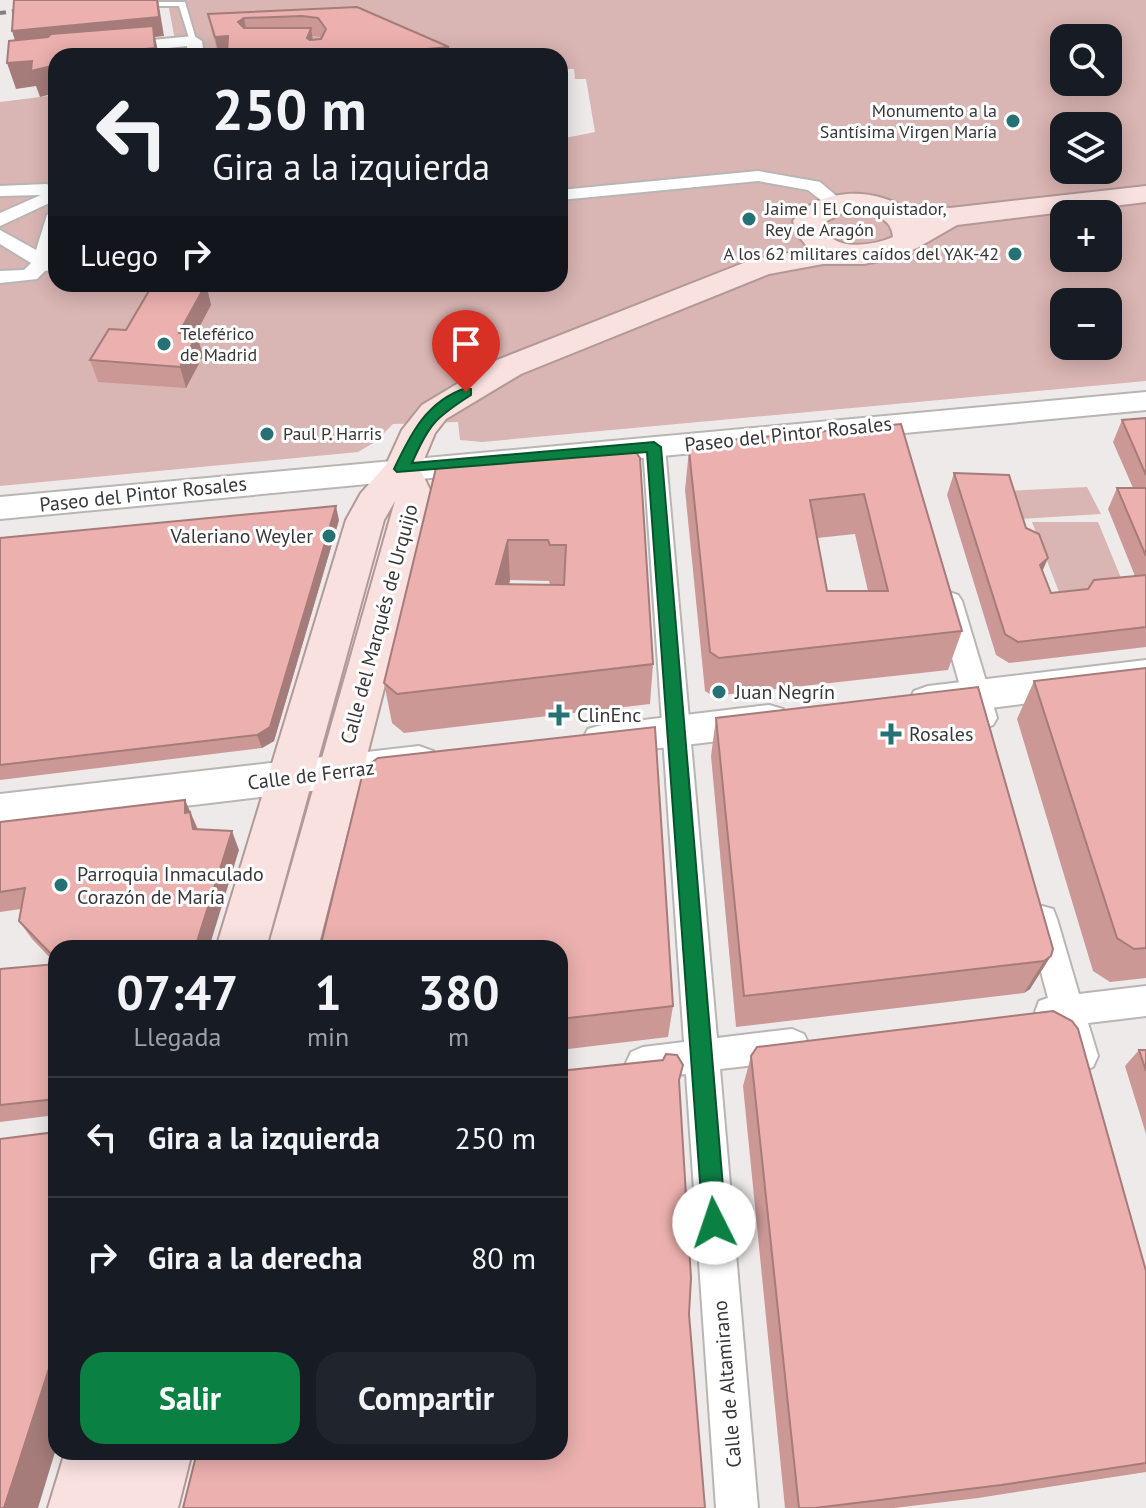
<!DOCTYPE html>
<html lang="es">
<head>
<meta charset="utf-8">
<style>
  body { margin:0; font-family:"PT Sans",sans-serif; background:#20242c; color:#f1f3f6; height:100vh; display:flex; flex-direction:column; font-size:30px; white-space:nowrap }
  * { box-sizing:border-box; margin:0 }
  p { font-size:26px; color:#9ea1a6 }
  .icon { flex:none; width:44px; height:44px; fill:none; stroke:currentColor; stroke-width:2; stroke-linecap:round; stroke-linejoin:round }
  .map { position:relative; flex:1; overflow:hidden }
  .drawer { position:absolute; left:48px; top:940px; width:520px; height:520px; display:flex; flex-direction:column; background:#171b24; border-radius:24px; box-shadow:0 4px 20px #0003 }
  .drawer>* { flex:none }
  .hud { position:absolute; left:48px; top:48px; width:520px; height:244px; border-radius:24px; box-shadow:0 4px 20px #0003; background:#171b24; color:#f1f3f6; overflow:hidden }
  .tools { position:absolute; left:1050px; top:24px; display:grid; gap:16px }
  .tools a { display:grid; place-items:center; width:72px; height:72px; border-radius:16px; background:#171b24; box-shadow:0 4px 20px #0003; font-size:40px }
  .pin { position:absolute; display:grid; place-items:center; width:68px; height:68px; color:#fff; margin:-82px -34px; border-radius:50% 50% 50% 0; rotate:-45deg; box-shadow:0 0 8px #0007 }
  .pin .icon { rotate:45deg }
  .me { position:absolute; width:88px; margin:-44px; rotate:356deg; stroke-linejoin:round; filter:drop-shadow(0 0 6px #0008) }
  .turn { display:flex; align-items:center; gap:28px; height:168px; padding:0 32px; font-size:36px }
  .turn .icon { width:104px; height:104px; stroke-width:2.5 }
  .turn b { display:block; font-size:56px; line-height:68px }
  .then { display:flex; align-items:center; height:76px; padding:0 32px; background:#0003; gap:16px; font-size:30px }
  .eta { display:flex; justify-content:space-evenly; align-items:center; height:136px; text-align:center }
  .eta b { font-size:48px; font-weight:600; line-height:56px }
  .button { display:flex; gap:16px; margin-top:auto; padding:16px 32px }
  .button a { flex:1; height:92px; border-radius:24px; background:#0b8043; color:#fff; font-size:32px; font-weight:600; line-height:92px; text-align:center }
  .button a+a { background:#20242c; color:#f1f3f6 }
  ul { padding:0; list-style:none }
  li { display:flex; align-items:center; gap:24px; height:120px; padding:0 32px; border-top:2px solid #363941 }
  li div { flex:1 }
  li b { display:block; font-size:30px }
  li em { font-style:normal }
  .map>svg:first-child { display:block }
  .green { fill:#d9b5b3; fill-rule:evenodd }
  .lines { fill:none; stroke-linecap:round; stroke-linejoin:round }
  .lane-casing { stroke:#b9b5b5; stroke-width:4 }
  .street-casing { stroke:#b9b5b5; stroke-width:4 }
  .secondary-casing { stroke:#b9b5b5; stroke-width:4 }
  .primary-casing { stroke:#b29896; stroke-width:4 }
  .lane { fill:#fff; fill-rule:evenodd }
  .street { fill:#fff; fill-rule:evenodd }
  .secondary { fill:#fff; fill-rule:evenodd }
  .primary { fill:#f8e1df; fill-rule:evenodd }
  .rail { stroke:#817e7e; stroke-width:4; stroke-dasharray:6 6; stroke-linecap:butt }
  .wall { fill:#cb9896; fill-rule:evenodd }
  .shaded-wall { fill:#a57c7a }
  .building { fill:#ecb1ae; stroke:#a57c7a; stroke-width:2; fill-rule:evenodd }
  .route { fill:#0b8043; stroke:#07532c; stroke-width:2 }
  .poi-dot { fill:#267174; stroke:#fff; stroke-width:3 }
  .labels { text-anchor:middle; stroke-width:6; stroke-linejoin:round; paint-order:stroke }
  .far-poi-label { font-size:18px; fill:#383636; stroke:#fff; text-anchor:start }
  .street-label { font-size:20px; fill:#383636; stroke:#fff }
  .poi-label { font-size:20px; fill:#383636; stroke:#fff; text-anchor:start }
</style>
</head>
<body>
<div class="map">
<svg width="1146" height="1508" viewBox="0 0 1146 1508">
  <rect width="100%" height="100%" fill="#efeaea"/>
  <!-- green -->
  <path class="green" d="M175,0h971v381l-664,61 -22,-2 -2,-18 -65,2 -18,18 -17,10 -358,34v-384l56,-7v189h504v-145l35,-7 -9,-53h-11l-1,-10h-14v-13h-382l-10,-53zM1064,38h44v44h-44zM1064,126h44v44h-44zM1064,214h44v44h-44zM1064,302h44v44h-44z
    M1087,487l14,27 -81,5 -14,-28z
    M1032,522h66l28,68 -67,2z"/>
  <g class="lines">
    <!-- lane casing -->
    <g class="lane-casing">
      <path id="lane" d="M141,2h44l12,41 -7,-2 -11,-35h-41l-1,-2z"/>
    </g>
    <!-- street casing -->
    <g class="street-casing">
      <path id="street" d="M194,36l8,5 2,15h-16l-1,-10 -67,7 -8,-5 8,-5z
        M758,171l62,11 26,22 -3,4h-12l-23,-18 -50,-9 -198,19v-10z
        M46,184l10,3v13l-56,26v-13l41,-18 -41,1v-10z
        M56,209v37l-7,12 7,-1v12l-11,2 -8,8 -37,4v-12l24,-1 7,-7 -31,-19v-14l36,20 11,-35z
        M654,440l8,2 3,5 52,591 75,-9 12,5 5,11 -5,11 -12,5 -72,8 38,439h-42l-30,-434 -43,5 -12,-5 -5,-11 5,-11 12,-5 41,-5 -41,-595 3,-5z
        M949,592l9,3 4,6 35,117 -4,7 -10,4 -10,-4 -4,-7 -33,-117 4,-6z
        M1042,906l11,3 4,10 22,75 67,-8v30l-58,7 10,33 -5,11 -12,5 -12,-5 -13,-41 -17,-3 -4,-11 4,-11 9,-3 -21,-79 4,-10z"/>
    </g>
    <!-- secondary casing -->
    <g class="secondary-casing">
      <path id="secondary" d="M1146,392v18l-1146,109v-22z
        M1146,660v28l-218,28 -14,-5 -5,-10 5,-10 14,-5z
        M769,705l14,4 6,11 -6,11 -14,4 -167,20 -14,-4 -6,-11 6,-11 14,-4z
        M419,746l14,5 6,11 -6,11 -14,5 -419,50v-34z"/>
    </g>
    <!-- primary casing -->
    <g class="primary-casing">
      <path id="primary" d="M1146,186v16l-189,23 -40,23 -28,11 -25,5h-41l-54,10 -248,100 -75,45 -11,14 -15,36 13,27 -115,452h-50l127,-447 -11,19 -118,428h-50l130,-428 15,-27 25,-28 16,-35 20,-25 75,-45 254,-100 58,-11 -12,-15 -4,-13c24,-34 84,-35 115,-10l12,-6 30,3zM846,211c17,0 46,3 47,26 -21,9 -64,16 -70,-14z
        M65,1452h127l-14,56h-130z"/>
    </g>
    <!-- lane -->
    <use href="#lane" class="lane"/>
    <!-- street -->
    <use href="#street" class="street"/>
    <!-- secondary -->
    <use href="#secondary" class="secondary"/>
    <!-- primary -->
    <use href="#primary" class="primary"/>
    <!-- rail -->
    <path class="rail" d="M0,13l36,-5"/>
  </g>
  <!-- wall -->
  <path class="wall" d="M357,7l92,40 1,9h-231l-7,-24 -4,-18zM312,36l8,1 1,1 -9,2z
    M560,81l5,23v26h-5z
    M206,284l5,21 -16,29 8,22 -17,32 -88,-6 -8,-22 36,-30z
    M1146,418v229l-137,16 -13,-8 -49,-160 7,-22 72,55 22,30 -6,13 9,22 37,-4 47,-13 -27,-67 9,-21h16l-20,-46 9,-22z
    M901,424l61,207 -14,39 -235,26 -8,-5 -20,-201 4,-40zM855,534l13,57h-41l-10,-53z
    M625,449l28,215 -3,40 -246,29 -12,-10 -8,-40 52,-215zM510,580l39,1 1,4h-41z
    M339,520l-65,221 -12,7 -262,32v-242z
    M1146,668v310l-36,4 -17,-11 -76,-252 17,-38z
    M716,718l337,231 -23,40 -6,4 -288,34 -25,-271z
    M185,800l13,29 41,21 -183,98v167l-56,7v-153l56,-5 -24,-25 -13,-18 2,-12 -21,3v-90z
    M560,948l113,58 -5,31 -108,13z
    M1139,1050h7v84l-21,-68z
    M751,1056l395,215v201l-168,26 -84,10h-109l-42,-422z"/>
  <!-- shaded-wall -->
  <path class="shaded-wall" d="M158,0l6,36 -9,1 4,19h-84l-57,-6 -6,-19z
    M244,18l4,19 -10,-15z
    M311,28l3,19 -7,-9z
    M228,36l4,19 -13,1 -4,-19z
    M449,47l1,9h-100z
    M32,61l24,4v28l-16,4 -4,-11 -20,3 -9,-26z
    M206,284l5,21 -26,49 -6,-21z
    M197,335l6,21 -17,32 -6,-21z
    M336,506l3,14 -65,221 -12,7 -5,-13z
    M508,540l2,40 -12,45 -2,-41z
    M1048,558l-9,21 1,-14z
    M185,800l13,31 3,17 -16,-35z
    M232,831l7,19 -30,98h-14z
    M1051,956l-21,33 -6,4 20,-32z
    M56,1347v102l-18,59h-34z"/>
  <!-- building -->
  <path class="building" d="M14,0h143l2,17 -147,14z
    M357,7l92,40 -99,9h-123l1,-20 -13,1 -7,-23zM302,16l16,2 8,11 -5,10 -11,1 -3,-2 4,-10h-67l-6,-6 6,-4z
    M153,26l2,22 -80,8h-19v9l-25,6 1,-10 -25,2 2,-22 39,-4 3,-3z
    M560,81h2l3,23h-5z
    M153,284h53l-27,49 18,2 -17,32 -90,-7 19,-31 17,1z
    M1146,418v57l-24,-55z
    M901,424l61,207 -243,27 -9,-6 -21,-202 7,-7zM864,494l24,97h-61l-17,-91z
    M625,449l10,2 5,7 13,206 -256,30 -13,-11 52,-215zM508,540h40l2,5h16l-2,40 -68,-1z
    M954,473l55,2 17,53 13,6 9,24 -8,7 11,28 37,-4 6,-9 52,-5v52l-128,15 -13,-8z
    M1117,488h29v68z
    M336,506l-66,221 -13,8 -257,30v-227z
    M1146,668v280l-12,1 -17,-11 -83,-257z
    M978,687l75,262 -2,7 -7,5 -300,35 -28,-278z
    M655,727l18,279 -113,13v-71h-240l44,-180 14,-10z
    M185,800v13l5,-1 3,17 39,2 -37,117h-139v11l-37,-38 6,-33 -25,4v-70z
    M56,964v135l-56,6v-136z
    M1053,1011l19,10 6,8 68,242v192l-145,22 -186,23h-16l-48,-452 6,-9z
    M1139,1050h7v21z
    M666,1054l11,1 6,10 -4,15 12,198 -2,36 16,194h-522l14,-56h363v-381l103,-11z
    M56,1132v215l-52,161h-4v-369z"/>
  <!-- route -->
  <path class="route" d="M466,388l5,1v6c-36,23 -42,29 -59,68l242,-21 7,5 65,776 -3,8 -9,4 -8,-4 -3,-8 -56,-771 -250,20 -3,-3c17,-36 33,-68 72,-81z"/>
  <!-- markers -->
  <g class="poi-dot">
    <circle cx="1013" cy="121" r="8"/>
    <circle cx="749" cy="219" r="8"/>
    <circle cx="1015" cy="254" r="8"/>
    <circle cx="164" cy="344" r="8"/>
    <circle cx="267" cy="434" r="8"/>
    <circle cx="329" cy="536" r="8"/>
    <circle cx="719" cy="692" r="8"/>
    <path d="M555 703h8v8h8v8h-8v8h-8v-8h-8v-8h8z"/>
    <path d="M887 722h8v8h8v8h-8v8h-8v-8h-8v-8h8z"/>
    <circle cx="61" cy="885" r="8"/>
  </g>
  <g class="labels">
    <!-- far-poi labels -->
    <g class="far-poi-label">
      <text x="997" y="117" text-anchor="end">Monumento a la<tspan x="997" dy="21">Santísima Virgen María</tspan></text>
      <text x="765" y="215">Jaime I El Conquistador,<tspan x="765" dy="21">Rey de Aragón</tspan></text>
      <text x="999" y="260" text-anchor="end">A los 62 militares caídos del YAK-42</text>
      <text x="180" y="340">Teleférico<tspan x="180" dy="21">de Madrid</tspan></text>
      <text x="283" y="440">Paul P. Harris</text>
    </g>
    <!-- street labels -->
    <g class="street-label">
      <text transform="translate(788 434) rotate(-6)" y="7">Paseo del Pintor Rosales</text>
      <text transform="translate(143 494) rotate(-6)" y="7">Paseo del Pintor Rosales</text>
      <text transform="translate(379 624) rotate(-75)" y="7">Calle del Marqués de Urquijo</text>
      <text transform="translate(311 775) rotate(-7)" y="7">Calle de Ferraz</text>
      <text transform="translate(727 1384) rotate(-95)" y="7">Calle de Altamirano</text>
    </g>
    <!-- poi labels -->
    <g class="poi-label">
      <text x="313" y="543" text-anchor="end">Valeriano Weyler</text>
      <text x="735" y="699">Juan Negrín</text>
      <text x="577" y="722">ClinEnc</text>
      <text x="909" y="741">Rosales</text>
      <text x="77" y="881">Parroquia Inmaculado<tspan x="77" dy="23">Corazón de María</tspan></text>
    </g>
  </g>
</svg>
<div class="tools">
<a><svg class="icon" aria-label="search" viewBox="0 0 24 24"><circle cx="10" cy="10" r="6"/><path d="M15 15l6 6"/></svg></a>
<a><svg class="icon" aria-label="layers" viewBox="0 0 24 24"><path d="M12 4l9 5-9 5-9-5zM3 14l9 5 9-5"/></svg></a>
<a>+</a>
<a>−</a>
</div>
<div class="pin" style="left:466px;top:392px;background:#d93025"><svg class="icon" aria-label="arrive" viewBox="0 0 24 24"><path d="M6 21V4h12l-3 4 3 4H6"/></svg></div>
<svg class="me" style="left:714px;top:1223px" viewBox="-20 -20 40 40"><circle r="19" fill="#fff"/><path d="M0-13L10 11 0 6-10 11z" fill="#0b8043"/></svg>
<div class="hud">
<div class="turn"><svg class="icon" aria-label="left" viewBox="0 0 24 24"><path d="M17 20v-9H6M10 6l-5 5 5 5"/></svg><div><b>250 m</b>Gira a la izquierda</div></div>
<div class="then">Luego<svg class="icon" aria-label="right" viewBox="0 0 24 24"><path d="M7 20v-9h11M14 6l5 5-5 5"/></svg></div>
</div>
<section class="drawer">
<div class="eta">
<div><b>07:47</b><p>Llegada</p></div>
<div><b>1</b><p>min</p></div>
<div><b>380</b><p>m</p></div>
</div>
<ul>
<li><svg class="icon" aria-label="left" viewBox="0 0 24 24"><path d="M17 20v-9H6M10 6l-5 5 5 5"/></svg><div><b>Gira a la izquierda</b></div><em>250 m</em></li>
<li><svg class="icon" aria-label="right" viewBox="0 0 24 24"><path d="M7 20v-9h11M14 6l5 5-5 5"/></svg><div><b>Gira a la derecha</b></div><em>80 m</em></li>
</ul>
<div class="button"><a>Salir</a><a>Compartir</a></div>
</section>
</div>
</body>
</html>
